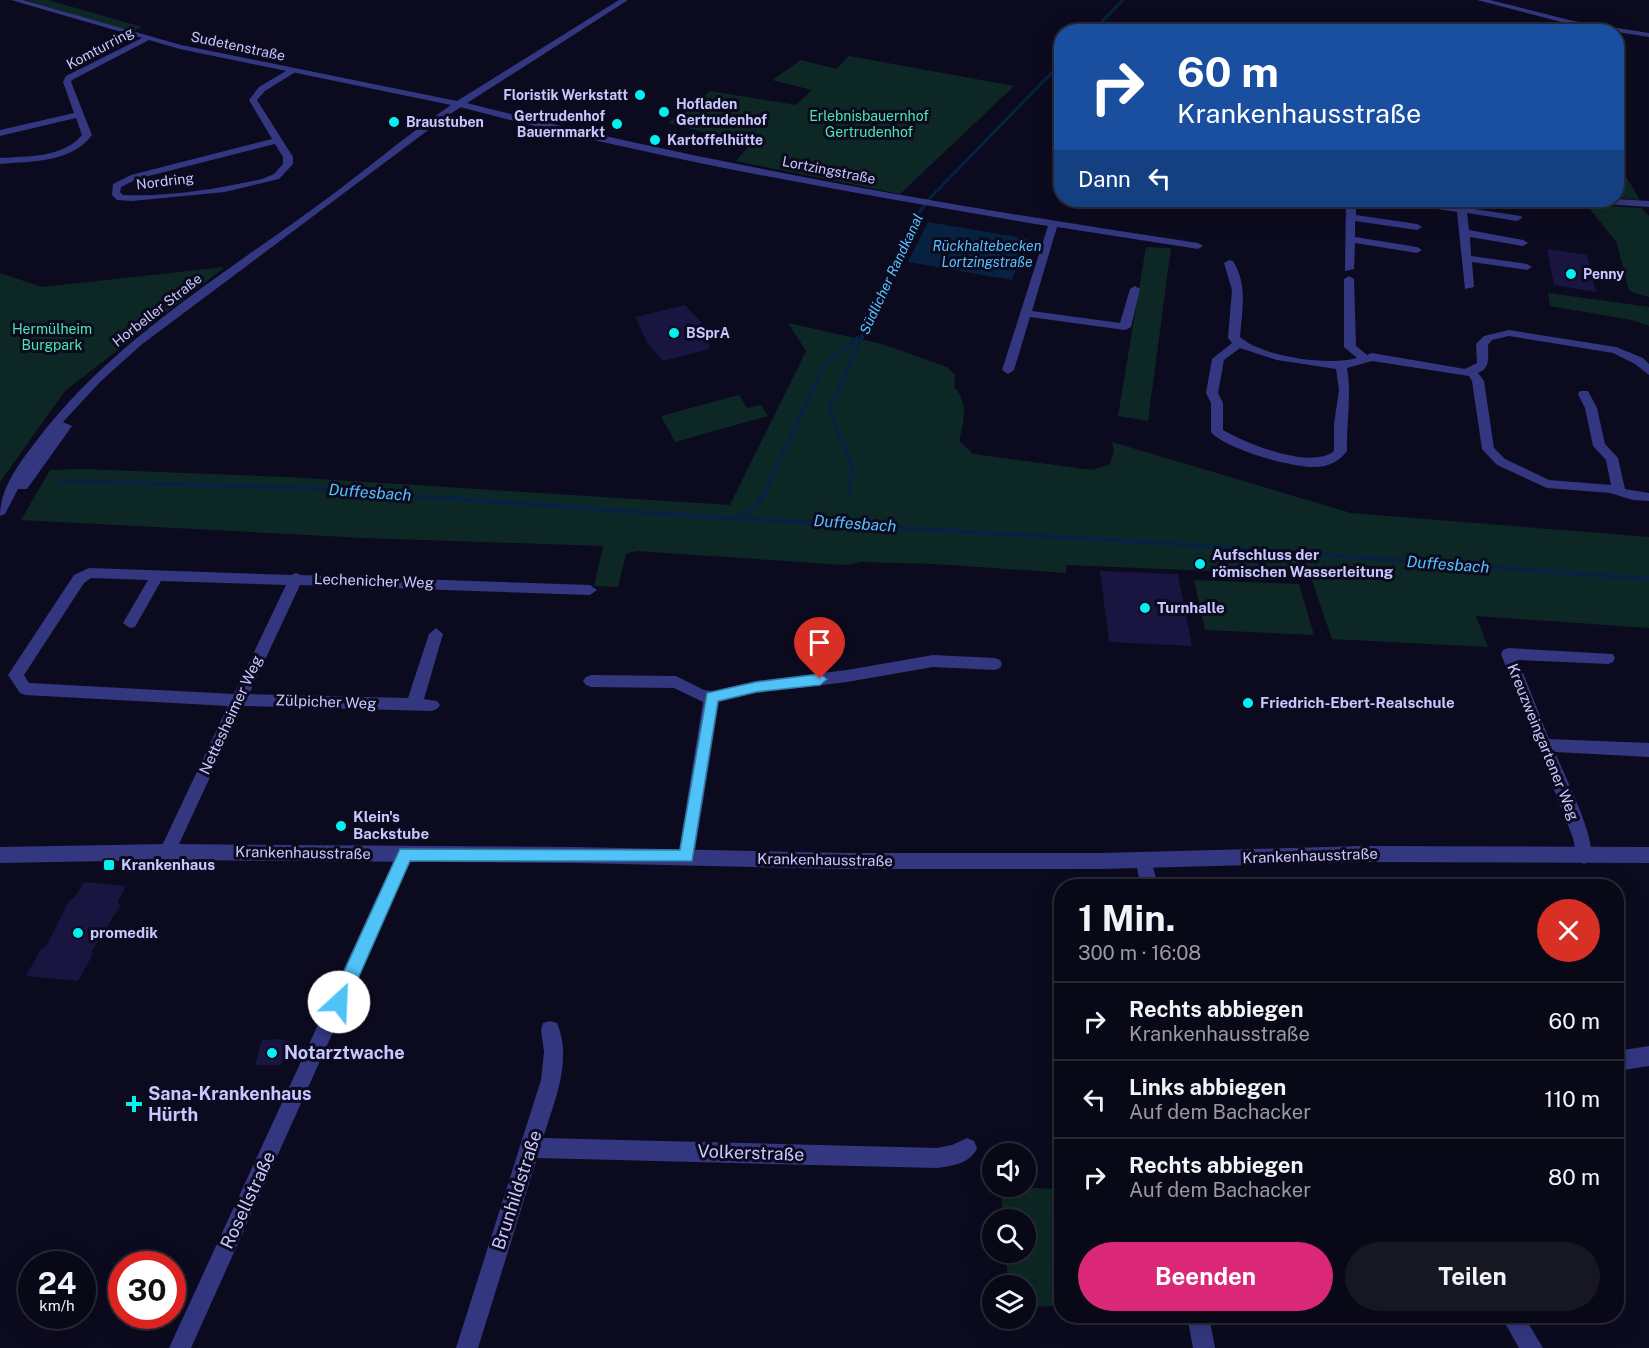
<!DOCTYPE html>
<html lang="de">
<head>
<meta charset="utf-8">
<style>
  body { margin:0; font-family:"Public Sans",sans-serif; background:#171623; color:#f1f3f6; height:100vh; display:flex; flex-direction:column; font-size:22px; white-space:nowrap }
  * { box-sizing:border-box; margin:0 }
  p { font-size:20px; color:#999aa1 }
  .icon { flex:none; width:33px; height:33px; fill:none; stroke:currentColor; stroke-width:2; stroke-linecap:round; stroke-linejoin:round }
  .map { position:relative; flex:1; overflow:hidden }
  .sheet { position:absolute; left:1054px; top:879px; width:570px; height:444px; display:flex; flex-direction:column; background:#090816; border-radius:24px; box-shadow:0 6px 24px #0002,0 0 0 2px #292935 }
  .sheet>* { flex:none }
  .top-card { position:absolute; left:1054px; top:24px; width:570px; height:183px; border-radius:24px; box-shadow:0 6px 24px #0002,0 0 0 2px #292935; background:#1a4fa0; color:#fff; overflow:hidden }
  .fabs { position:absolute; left:982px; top:1143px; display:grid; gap:12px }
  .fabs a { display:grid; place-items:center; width:54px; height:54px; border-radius:50%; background:#090816; box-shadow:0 6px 24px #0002,0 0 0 2px #292935; font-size:30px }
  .speed { position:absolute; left:18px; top:1251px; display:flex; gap:12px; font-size:30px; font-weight:700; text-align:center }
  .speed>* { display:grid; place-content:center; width:78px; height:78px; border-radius:50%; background:#090816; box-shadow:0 6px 24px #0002,0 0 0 2px #292935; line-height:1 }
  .speed small { font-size:15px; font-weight:400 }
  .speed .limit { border:9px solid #d22; background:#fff; color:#111 }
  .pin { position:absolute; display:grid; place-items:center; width:51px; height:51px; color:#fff; margin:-62px -26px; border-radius:50% 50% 50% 0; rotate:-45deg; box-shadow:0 0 6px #0007 }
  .pin .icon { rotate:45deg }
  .me { position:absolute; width:66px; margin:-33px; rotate:25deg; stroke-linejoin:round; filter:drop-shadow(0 0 4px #0008) }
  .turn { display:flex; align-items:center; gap:21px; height:126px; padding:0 24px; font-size:27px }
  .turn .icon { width:78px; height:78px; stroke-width:2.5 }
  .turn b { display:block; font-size:42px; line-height:51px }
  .then { display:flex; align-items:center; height:57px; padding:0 24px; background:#0003; gap:12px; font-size:22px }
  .round { display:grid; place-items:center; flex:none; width:63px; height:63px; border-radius:32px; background:#171623 }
  .head { display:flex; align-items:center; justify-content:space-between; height:102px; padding:0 24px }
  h1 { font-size:36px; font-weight:700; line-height:45px }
  .primary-button { display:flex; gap:12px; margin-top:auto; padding:12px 24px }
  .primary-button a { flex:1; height:69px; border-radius:36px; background:#db2777; color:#fff; font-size:24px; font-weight:700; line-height:69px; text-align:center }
  .primary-button a+a { background:#171623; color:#f1f3f6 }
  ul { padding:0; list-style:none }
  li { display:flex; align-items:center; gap:18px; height:78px; padding:0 24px; border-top:2px solid #292935 }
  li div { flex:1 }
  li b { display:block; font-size:22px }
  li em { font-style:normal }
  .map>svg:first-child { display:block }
  .green { fill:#0d2824 }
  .water { fill:#072240 }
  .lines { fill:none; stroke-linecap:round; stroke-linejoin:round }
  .stream-far2 { stroke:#072240; stroke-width:3 }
  .stream-far1 { stroke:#072240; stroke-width:4 }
  .stream { stroke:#072240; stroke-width:4.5 }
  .building { fill:#191540 }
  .minor { fill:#323780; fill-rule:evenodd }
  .tertiary { fill:#323780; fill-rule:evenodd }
  .route { fill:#4fc3f7; stroke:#337fa1; stroke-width:1.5 }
  .poi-dot { fill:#00f2f1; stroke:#0c0a1e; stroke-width:2 }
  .labels { text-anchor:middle; stroke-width:6; stroke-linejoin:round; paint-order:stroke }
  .far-street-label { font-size:14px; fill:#c8c7ff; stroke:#0c0a1e }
  .far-poi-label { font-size:14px; font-weight:bold; fill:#c8c7ff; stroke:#0c0a1e; text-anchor:start }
  .far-park-label { font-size:14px; fill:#4be7b0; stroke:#0c0a1e }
  .far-water-label { font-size:14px; font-style:italic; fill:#55c1ff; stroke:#0c0a1e }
  .poi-label { font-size:15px; font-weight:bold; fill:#c8c7ff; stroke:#0c0a1e; text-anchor:start }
  .street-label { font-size:15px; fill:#c8c7ff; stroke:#0c0a1e }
  .water-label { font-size:16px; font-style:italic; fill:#55c1ff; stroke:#0c0a1e }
  .near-poi-label { font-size:18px; font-weight:bold; fill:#c8c7ff; stroke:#0c0a1e; text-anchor:start }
  .near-street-label { font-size:18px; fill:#c8c7ff; stroke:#0c0a1e }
</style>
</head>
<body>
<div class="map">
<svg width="1649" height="1348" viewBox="0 0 1649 1348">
  <rect width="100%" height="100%" fill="#0c0a1e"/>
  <!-- green -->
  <path class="green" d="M25,0h23l94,27 -11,5z
    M849,56l165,30 -114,108 -164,-33 15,-17 -83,-21 42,-32 86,14 16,-15 -40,-10 29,-20 35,9z
    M1617,131l6,2 1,40 16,27 -23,-2z
    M1586,204l55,4 8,8v81l-20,-6 -12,-48z
    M1146,247l25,1 -23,173 -30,-5z
    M225,267l-160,124 -65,91v-209l42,14z
    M1548,293l101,14v19l-17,-6 -82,-14z
    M788,323l94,21 65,23 8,8 -1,12c15,16 10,34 5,54l14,13 119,16 18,-6 4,-13 -2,-9 239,71 298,24v91l-173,-12 12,31 -156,-8 -22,-64 -244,-10v8l-131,-9 -74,-2 -15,3 -210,-14 -10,3 -8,33 -24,-1 9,-40 -239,-8 -343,-18 29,-50 33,-1 205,8 442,28 76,-154z
    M739,395l8,13 14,-3 7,11 -93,26 -14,-26z
    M1194,580l105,4 15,51 -109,-5z
    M1001,1187l61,2v117l-36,1v-21l-18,-1 -2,-32 20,-1v-32l-23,-1z"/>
  <!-- water -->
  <path class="water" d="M928,222l100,17 -16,41 -104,-18z"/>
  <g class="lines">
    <!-- stream-far2 -->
    <path class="stream-far2" d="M1092,32l31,-32
      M916,217l13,-18 133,-137"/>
    <!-- stream-far1 -->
    <path class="stream-far1" d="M60,481l246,7 162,12
      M849,495l3,-29 -23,-56 88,-194
      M761,500l64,-137 32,-25"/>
    <!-- stream -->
    <path class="stream" d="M447,498l215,16 516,30 471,35
      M739,516l13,-6 9,-12"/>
  </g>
  <!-- building -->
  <path class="building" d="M1547,249l40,6 9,37 -42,-7z
    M685,305l17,18 8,26 -47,12 -15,-17 -13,-27z
    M1100,571l78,3 14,72 -83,-4z
    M84,882l42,4 -8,15 2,5 -28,45 1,3 -15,27 -52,-5 15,-27 5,-2 23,-46 6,-4z
    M280,1039l12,3 -11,23h-26l7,-25z"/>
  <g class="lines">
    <!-- minor -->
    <path class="minor" d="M144,37l7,2 -79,41 -1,2 21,53c-21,28 -60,26 -92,29v-6c28,-2 63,0 82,-23l-6,-17 -76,18v-6l74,-17 -11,-31 3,-6z
      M291,68l3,1v4l-29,18 -8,9 36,57v7l-14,15 -54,13 -93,9 -15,-1 -5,-5 1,-11 18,-9 141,-36 -23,-39 10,-13zM275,144l8,13v7l-9,10 -12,5c-44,10 -93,18 -139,16l-3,-3 1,-5 16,-8z
      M459,101c243,62 491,105 739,142l5,3 -5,3 -141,-22 -25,84 88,12 10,-34 5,-3 5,3 -9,38 -6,3 -95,-13 -16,53 -6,4 -6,-4 46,-144c-198,-33 -398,-68 -592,-120l-1,-2z
      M1617,199l32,2v6l-61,-4 -5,-3z
      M1346,200h10v15l61,9 5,3 -5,3 -62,-9v16l62,10 5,3 -5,3 -62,-10 -1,26 -9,2z
      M1393,200h21l107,16 1,2 -5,3 -50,-8 2,17 54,10 5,3 -5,3 -53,-9 1,19 56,8 5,3 -5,3 -55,-8 2,25 -9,2 -8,-77 -59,-9z
      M1229,260l4,1c15,24 9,49 7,76 22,20 89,29 117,21l-13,-11v-68l5,-3 5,3 2,67 11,9 5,-2 93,16 12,-6 -1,-19 8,-8 25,-6 107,17 27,11 6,6v11l-14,-11 -22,-11 -104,-17 -17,4 -4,5c0,11 3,23 -10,28l6,8 10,67 11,11 44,21 62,5 -5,-25 -13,-14 -8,-38 -7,-14 2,-3h8l9,17 8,36 13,14 7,31 24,4v8l-16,-1 -23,-7 -63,-5 -50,-23 -15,-16 -10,-68 -3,-5 -97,-15 -25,7c5,28 -1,55 0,83 -7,10 -19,16 -32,16 -22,1 -90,-18 -104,-35v-29l-5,-10 6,-34 20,-16 -4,-5 4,-48 -8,-27zM1240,348l37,12 59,9 3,21 -5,34v27c-23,19 -87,-7 -111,-21v-27l-5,-10 6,-33z
      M89,568l202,7 5,-2 5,2 289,10 7,5 -7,5 -290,-10 -51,109 159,4 21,-64 7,-6 7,6 -19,65 13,2 3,4 -3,4 -5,2 -189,-5 -70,151 -6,3 -6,-3 -2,-5 69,-146 -203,-11 -5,-2 -12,-18 66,-100zM91,578l57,2 -25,43 7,5 5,-1 26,-46 125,4 -52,109 -205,-11 -5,-8 60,-92z
      M1508,648l105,6 2,4 -2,4 -5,2 -90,-4 31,79 100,4v14l-94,-5c8,21 44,91 35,109l-6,3 -6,-3 -5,-23 -72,-184 2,-4z
      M933,655l62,3 5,2 2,4 -2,4 -5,2 -62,-3 -86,15 -91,11 -37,9 -25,155 -2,5 -6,3 -6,-3 -2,-5 25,-155 -29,-14 -83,-1 -5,-2 -3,-4 3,-4 5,-2 85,1 28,14 8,1 44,-10 91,-11z
      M405,846l6,3 2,5 -222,494h-22l230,-499z
      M1144,852l6,3 8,31h-17l-6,-26 3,-5z
      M550,1021l7,2c16,38 -3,79 -14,115l394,10 15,-3 15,-7 7,3 3,7c-6,15 -25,18 -40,20l-400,-10 -59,190h-22l85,-268 3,-28 -3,-22 2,-7z
      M1649,1046v20l-32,5v-20z
      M1187,1316h22l6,32h-22z
      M1501,1316h23l19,32h-24z"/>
    <!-- tertiary -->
    <path class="tertiary" d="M11,0h12l158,45 276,56 162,-101h9l-181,116 -306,229 -41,37 -37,40 9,4 -45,63h-9l-13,25 -5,2c0,-27 18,-51 34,-72 73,-98 178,-162 276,-233 48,-34 92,-73 141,-106l-271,-56z
      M1477,0h13l83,21 76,12v4l-76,-12z
      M167,844l409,3 269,6h256l261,-7 287,1v16l-287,-1 -261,7h-256l-269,-6 -409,-3 -167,3v-16z"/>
  </g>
  <!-- route -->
  <path class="route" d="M820,674l7,5 -7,6 -64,7 -38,9 -26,160h-282l-65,147 -6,2 -6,-2 -3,-6 70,-153 280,1 27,-157 49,-11z"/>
  <!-- markers -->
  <g class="poi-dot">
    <circle cx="640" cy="95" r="6"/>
    <circle cx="664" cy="112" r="6"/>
    <circle cx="394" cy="122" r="6"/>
    <circle cx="617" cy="124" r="6"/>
    <circle cx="655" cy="140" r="6"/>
    <circle cx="1571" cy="274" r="6"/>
    <circle cx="674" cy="333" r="6"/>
    <circle cx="1200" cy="564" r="6"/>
    <circle cx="1145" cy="608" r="6"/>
    <circle cx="1248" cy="703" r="6"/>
    <circle cx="341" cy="826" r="6"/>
    <rect x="103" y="859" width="12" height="12" rx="3"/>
    <circle cx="78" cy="933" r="6"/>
    <circle cx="272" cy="1053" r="6"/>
    <path d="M131 1095h6v6h6v6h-6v6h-6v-6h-6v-6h6z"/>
  </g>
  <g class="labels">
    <!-- far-street labels -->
    <g class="far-street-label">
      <text transform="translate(238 46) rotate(12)" y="5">Sudetenstraße</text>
      <text transform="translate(100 48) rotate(-28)" y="5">Komturring</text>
      <text transform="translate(829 170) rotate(11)" y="5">Lortzingstraße</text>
      <text transform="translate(165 181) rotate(-7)" y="5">Nordring</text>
      <text transform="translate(157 310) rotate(-38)" y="5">Horbeller Straße</text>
    </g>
    <!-- far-poi labels -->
    <g class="far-poi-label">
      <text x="628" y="100" text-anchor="end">Floristik Werkstatt</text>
      <text x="676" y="109">Hofladen<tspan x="676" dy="16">Gertrudenhof</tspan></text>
      <text x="605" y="121" text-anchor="end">Gertrudenhof<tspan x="605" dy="16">Bauernmarkt</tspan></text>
      <text x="406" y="127">Braustuben</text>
      <text x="667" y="145">Kartoffelhütte</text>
      <text x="1583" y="279">Penny</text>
      <text x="686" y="338">BSprA</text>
    </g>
    <!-- far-park labels -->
    <g class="far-park-label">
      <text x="869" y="121">Erlebnisbauernhof<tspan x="869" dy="16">Gertrudenhof</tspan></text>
      <text x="52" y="334">Hermülheim<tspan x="52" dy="16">Burgpark</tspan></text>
    </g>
    <!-- far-water labels -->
    <g class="far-water-label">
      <text x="987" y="251">Rückhaltebecken<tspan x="987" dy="16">Lortzingstraße</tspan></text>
      <text transform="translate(891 274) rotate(-65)" y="5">Südlicher Randkanal</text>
    </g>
    <!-- poi labels -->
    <g class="poi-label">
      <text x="1212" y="560">Aufschluss der<tspan x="1212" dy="17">römischen Wasserleitung</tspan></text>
      <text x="1157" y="613">Turnhalle</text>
      <text x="1260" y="708">Friedrich-Ebert-Realschule</text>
      <text x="353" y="822">Klein's<tspan x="353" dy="17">Backstube</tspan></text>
      <text x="121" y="870">Krankenhaus</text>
      <text x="90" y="938">promedik</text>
    </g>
    <!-- street labels -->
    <g class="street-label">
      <text transform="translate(374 581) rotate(2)" y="5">Lechenicher Weg</text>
      <text transform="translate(326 702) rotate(2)" y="5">Zülpicher Weg</text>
      <text transform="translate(231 715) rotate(-65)" y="5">Nettesheimer Weg</text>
      <text transform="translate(1543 742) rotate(68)" y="5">Kreuzweingartener Weg</text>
      <text transform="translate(303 853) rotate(1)" y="5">Krankenhausstraße</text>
      <text transform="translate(1310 856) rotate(-2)" y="5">Krankenhausstraße</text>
      <text transform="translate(825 860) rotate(1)" y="5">Krankenhausstraße</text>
    </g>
    <!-- water labels -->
    <g class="water-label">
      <text transform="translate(370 492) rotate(4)" y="6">Duffesbach</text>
      <text transform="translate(855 523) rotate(4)" y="6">Duffesbach</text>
      <text transform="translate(1448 564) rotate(4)" y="6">Duffesbach</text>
    </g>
    <!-- near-poi labels -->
    <g class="near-poi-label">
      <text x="284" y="1059">Notarztwache</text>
      <text x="148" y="1100">Sana-Krankenhaus<tspan x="148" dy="21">Hürth</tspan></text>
    </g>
    <!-- near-street labels -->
    <g class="near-street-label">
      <text transform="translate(751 1153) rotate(2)" y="6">Volkerstraße</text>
      <text transform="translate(517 1190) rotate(-72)" y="6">Brunhildstraße</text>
      <text transform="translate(248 1200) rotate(-65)" y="6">Rosellstraße</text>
    </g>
  </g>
</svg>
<div class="fabs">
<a><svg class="icon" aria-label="sound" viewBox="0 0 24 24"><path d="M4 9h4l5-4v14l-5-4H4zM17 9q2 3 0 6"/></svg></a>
<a><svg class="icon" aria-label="search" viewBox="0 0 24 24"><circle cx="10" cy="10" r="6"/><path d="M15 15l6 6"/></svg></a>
<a><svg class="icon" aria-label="layers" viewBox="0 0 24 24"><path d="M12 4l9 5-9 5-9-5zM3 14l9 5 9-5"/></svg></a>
</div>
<div class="speed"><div>24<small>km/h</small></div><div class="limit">30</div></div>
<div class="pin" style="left:820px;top:679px;background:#d93025"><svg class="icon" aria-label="arrive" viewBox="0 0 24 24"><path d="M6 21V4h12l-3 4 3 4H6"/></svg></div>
<svg class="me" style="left:339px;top:1002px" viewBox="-20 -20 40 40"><circle r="19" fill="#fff"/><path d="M0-13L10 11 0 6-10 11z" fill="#4fc3f7"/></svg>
<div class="top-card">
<div class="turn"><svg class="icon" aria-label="right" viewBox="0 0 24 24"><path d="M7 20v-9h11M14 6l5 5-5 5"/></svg><div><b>60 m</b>Krankenhausstraße</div></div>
<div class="then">Dann<svg class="icon" aria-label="left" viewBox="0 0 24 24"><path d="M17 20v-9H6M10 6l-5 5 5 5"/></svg></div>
</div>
<section class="sheet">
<div class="head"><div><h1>1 Min.</h1><p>300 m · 16:08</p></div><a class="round" style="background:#d93025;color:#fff"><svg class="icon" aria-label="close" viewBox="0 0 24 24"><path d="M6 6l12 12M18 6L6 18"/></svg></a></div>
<ul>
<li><svg class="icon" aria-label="right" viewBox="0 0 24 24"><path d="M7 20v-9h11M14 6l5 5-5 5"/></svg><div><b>Rechts abbiegen</b><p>Krankenhausstraße</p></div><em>60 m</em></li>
<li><svg class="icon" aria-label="left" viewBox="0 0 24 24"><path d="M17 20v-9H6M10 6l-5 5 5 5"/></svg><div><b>Links abbiegen</b><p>Auf dem Bachacker</p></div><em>110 m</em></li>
<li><svg class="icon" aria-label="right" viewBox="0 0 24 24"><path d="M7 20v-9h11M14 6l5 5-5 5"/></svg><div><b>Rechts abbiegen</b><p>Auf dem Bachacker</p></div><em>80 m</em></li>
</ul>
<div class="primary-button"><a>Beenden</a><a>Teilen</a></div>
</section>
</div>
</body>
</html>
